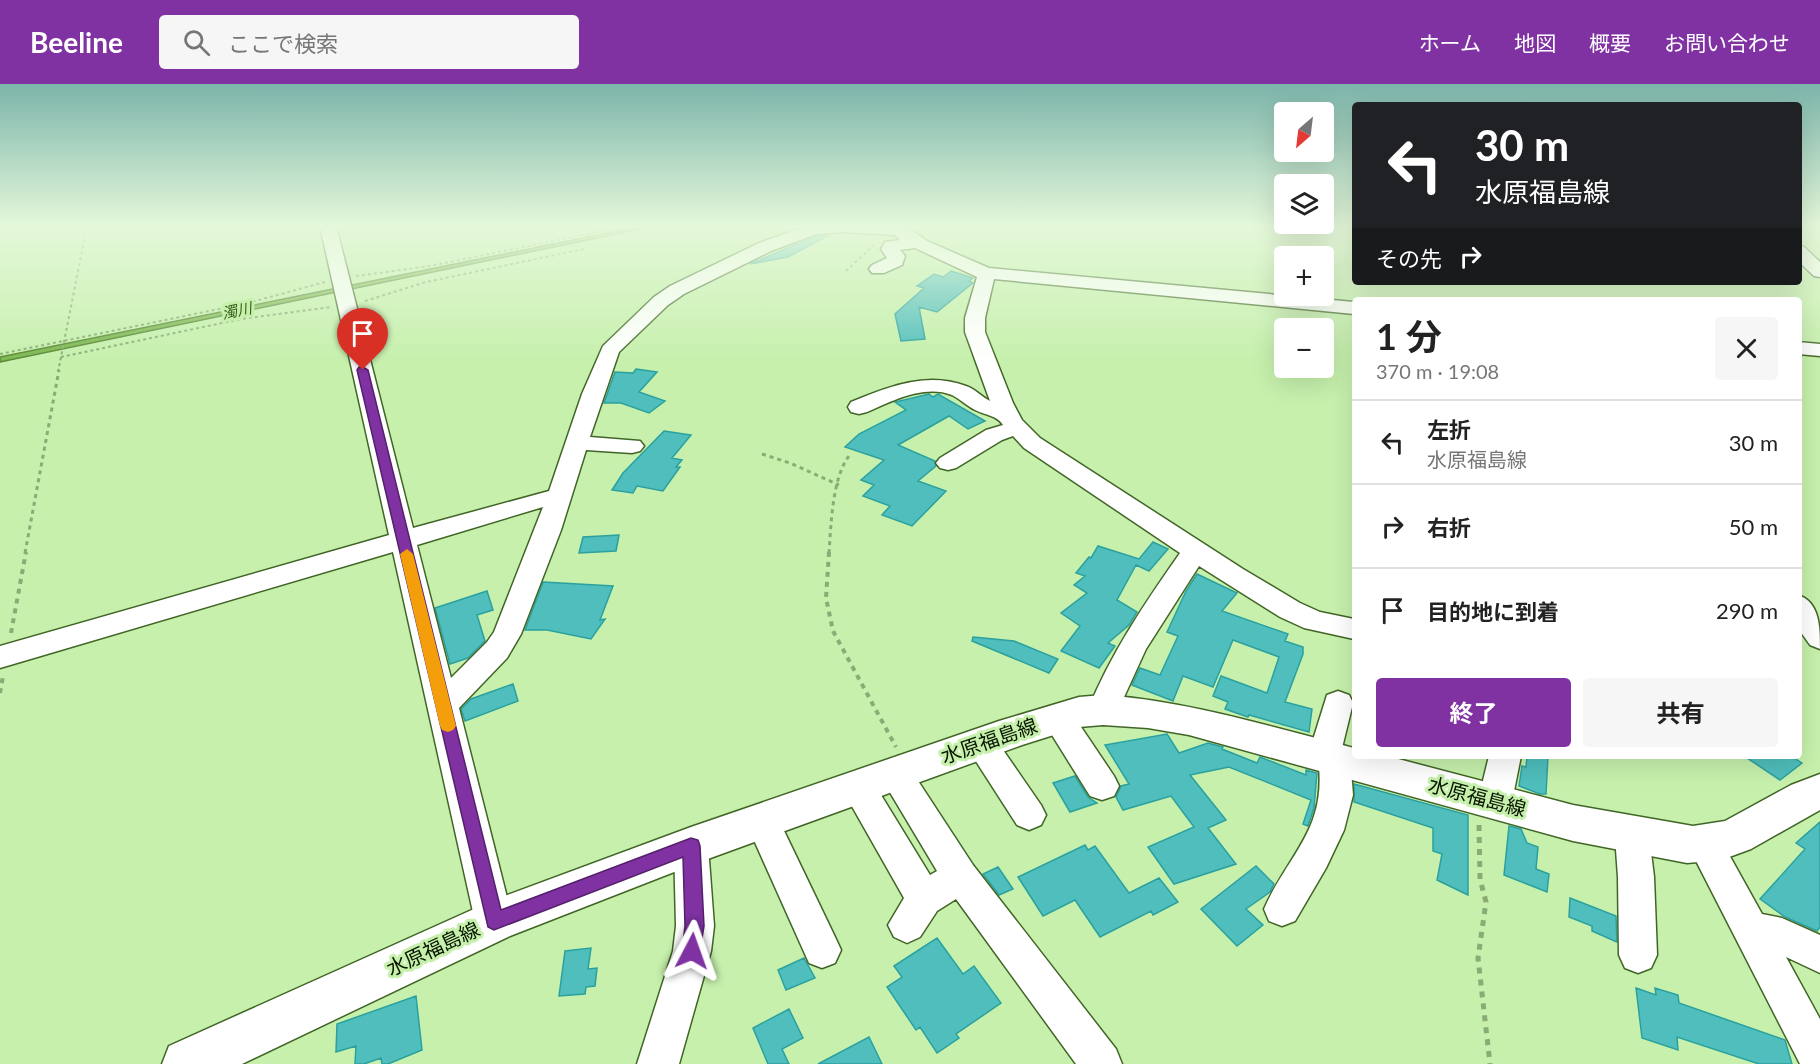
<!DOCTYPE html>
<html lang="ja">
<head>
<meta charset="utf-8">
<style>
  body { margin:0; font-family:Lato,"Noto Sans JP",sans-serif; background:#f6f6f6; color:#222; height:100vh; display:flex; flex-direction:column; font-size:22px; white-space:nowrap }
  * { box-sizing:border-box; margin:0 }
  p { font-size:20px; color:#767676 }
  .icon { flex:none; width:33px; height:33px; fill:none; stroke:currentColor; stroke-width:2; stroke-linecap:round; stroke-linejoin:round }
  .map { position:relative; flex:1; overflow:hidden }
  .details { position:absolute; left:1352px; top:213px; width:450px; height:462px; display:flex; flex-direction:column; background:#fff; border-radius:6px; box-shadow:0 6px 24px #0002 }
  .details>* { flex:none }
  .hud { position:absolute; left:1352px; top:18px; width:450px; height:183px; border-radius:6px; box-shadow:0 6px 24px #0002; background:#202124; color:#fff; overflow:hidden }
  .needle { width:39px; rotate:208deg }
  .tools { position:absolute; left:1274px; top:18px; display:grid; gap:12px }
  .tools a { display:grid; place-items:center; width:60px; height:60px; border-radius:6px; background:#fff; box-shadow:0 6px 24px #0002; font-size:30px }
  .pin { position:absolute; display:grid; place-items:center; width:51px; height:51px; color:#fff; margin:-62px -26px; border-radius:50% 50% 50% 0; rotate:-45deg; box-shadow:0 0 6px #0007 }
  .pin .icon { rotate:45deg }
  .me { position:absolute; width:66px; margin:-33px; rotate:4deg; stroke-linejoin:round; filter:drop-shadow(0 0 4px #0008) }
  .turn { display:flex; align-items:center; gap:21px; height:126px; padding:0 24px; font-size:27px }
  .turn .icon { width:78px; height:78px; stroke-width:2.5 }
  .turn b { display:block; font-size:42px; line-height:51px }
  .then { display:flex; align-items:center; height:57px; padding:0 24px; background:#0003; gap:12px; font-size:22px }
  .round { display:grid; place-items:center; flex:none; width:63px; height:63px; border-radius:6px; background:#f6f6f6 }
  .summary { display:flex; align-items:center; justify-content:space-between; height:102px; padding:0 24px }
  h1 { font-size:36px; font-weight:700; line-height:45px }
  .action { display:flex; gap:12px; margin-top:auto; padding:12px 24px }
  .action a { flex:1; height:69px; border-radius:6px; background:#8032a3; color:#fff; font-size:24px; font-weight:700; line-height:69px; text-align:center }
  .action a+a { background:#f6f6f6; color:#222 }
  ul { padding:0; list-style:none }
  li { display:flex; align-items:center; gap:18px; height:84px; padding:0 24px; border-top:2px solid #e0e0e0 }
  li div { flex:1 }
  li b { display:block; font-size:22px }
  li em { font-style:normal }
  header { display:flex; align-items:center; gap:36px; box-sizing:border-box; height:84px; padding:0 30px; background:#8032a3; color:#fff }
  header strong { font-size:28px }
  nav { display:flex; gap:33px; margin-inline-start:auto; font-size:21px }
  .search { width:420px; height:54px; background:#f6f6f6; display:flex; align-items:center; gap:15px; box-sizing:border-box; padding:0 21px; border-radius:6px; color:#767676; font-size:22px }
  .map>svg:first-child { display:block }
  .water { fill:#7bb74d; stroke:#588736; stroke-width:1.5 }
  .building { fill:#4fbebc; stroke:#2ba19f; stroke-width:1.5 }
  .lines { fill:none; stroke-linecap:round; stroke-linejoin:round }
  .minor-casing { stroke:#416526; stroke-width:3 }
  .major-casing { stroke:#416526; stroke-width:3 }
  .path-far3 { stroke:#8aab75; stroke-width:2; stroke-dasharray:3 3; stroke-linecap:butt }
  .path-far2 { stroke:#8aab75; stroke-width:3; stroke-dasharray:4 4; stroke-linecap:butt }
  .path-far1 { stroke:#8aab75; stroke-width:4; stroke-dasharray:5 5; stroke-linecap:butt }
  .path { stroke:#8aab75; stroke-width:5; stroke-dasharray:6 6; stroke-linecap:butt }
  .minor { fill:#fff; fill-rule:evenodd }
  .major { fill:#fff; fill-rule:evenodd }
  .route { fill:#8032a3; stroke:#53206a; stroke-width:1.5 }
  .slow { fill:#f59e0b }
  .labels { text-anchor:middle; stroke-width:6; stroke-linejoin:round; paint-order:stroke }
  .far-water-label { font-size:15px; font-style:italic; fill:#385e17; stroke:#c6f0ac }
  .near-street-label { font-size:20px; fill:#081600; stroke:#c6f0ac }
</style>
</head>
<body>
<header>
<strong>Beeline</strong>
<div class="search"><svg class="icon" aria-label="search" viewBox="0 0 24 24"><circle cx="10" cy="10" r="6"/><path d="M15 15l6 6"/></svg>ここで検索</div>
<nav><a>ホーム</a><a>地図</a><a>概要</a><a>お問い合わせ</a></nav>
</header>
<div class="map">
<svg width="1820" height="980" viewBox="0 0 1820 980">
  <rect width="100%" height="100%" fill="#c6f0ac"/>
  <!-- water -->
  <path class="water" d="M641,142h14l-655,136v-5z"/>
  <!-- building -->
  <path class="building" d="M829,151l-41,22 -38,7 66,-28z
    M951,187l22,7 -4,3 4,2 -36,29 -18,-5 6,32 -24,2 -6,-27 29,-26 -7,-2 17,-12 9,3z
    M636,285l21,3 -18,20 26,9 -16,12 -28,-10h-17l11,-31 18,1z
    M929,310l4,3 5,-3 47,27 -17,8 -19,-13 -51,29 37,16 1,5 -18,15 28,10 -34,35 -30,-11 8,-9 -27,-10 11,-11 -13,-5 23,-20 -39,-13 14,-13 47,-24 -11,-8z
    M664,347l27,4 -19,23 10,2 -6,7h4l-17,24 -26,-5 -4,7 -21,-3 11,-17z
    M619,451l-3,16 -37,2 4,-16z
    M1153,458l15,7 -19,22 -13,-6 -19,35 20,12 -8,13 -21,18 7,3 -16,22 -38,-17 19,-25 -19,-13 26,-20 -13,-8 11,-9 -9,-3 13,-16 2,1 7,-12 41,13z
    M1197,490l40,19 -15,18 66,23 -3,7 18,6v7l-18,48 27,7 -3,23 -60,-17 -1,2 -23,-8 3,-7 -15,-6 8,-20 46,17 12,-36 -46,-17 -20,47 -30,-11 -10,25 -41,-16 8,-17 20,7 18,-39 -11,-4 19,-41z
    M543,498l70,4 -13,34 5,-1 -14,20 -44,-9h-22z
    M487,507l6,19 -16,5 8,26 -17,17 -18,6 -15,-56z
    M973,553l41,4 44,18 -9,14 -77,-32z
    M513,600l5,17 -53,20 -4,-12 10,-10z
    M1167,650l12,19 29,-10 15,4 -1,2 35,14 3,-6 46,18v-5l11,3 -3,35 -6,18 -5,-2 8,-24 -82,-33 -39,8 36,45 -18,8 28,36 -62,20 -26,-37 46,-20 -23,-31 -48,14 -7,-13 5,-11 8,-2 -24,-39z
    M1527,672h21l-2,38h-6l-21,-8 3,-20 4,1z
    M1744,672h47l11,7 -22,17z
    M1075,692l13,21 9,6 -27,9 -17,-29z
    M1354,700l114,31v80l-31,-15 5,-26 -9,-3v-23l-79,-26z
    M1820,738v105l-3,4 -32,-14 -25,-18 45,-50 -9,-6z
    M1509,742l12,3 6,14 11,4 -2,22 13,5 -2,18 -43,-17z
    M1085,761l3,5 7,-4 34,47 30,-15 19,24 -25,13 -2,-4 -51,26 -25,-37 -32,16 -25,-39z
    M1256,782l18,18 -4,8 -24,17 17,16 -26,21 -36,-37z
    M998,783l15,22 -14,6 -16,-21z
    M1570,814l46,18 1,26 -25,-11v-5l-23,-9z
    M937,854l26,36 11,-8 27,37 -45,31 3,4 -22,15 -17,-26 -4,3 -29,-43 15,-10 -8,-11z
    M591,864l-3,21 9,-1 -2,18 -9,1 -1,7 -26,2 6,-45z
    M804,874l11,20 -29,12 -8,-20z
    M1636,904l20,7 -1,-7 23,7 1,8 106,37 7,24h-33l-82,-27 1,13 -36,-12z
    M416,912l6,54 -34,14h-6l-1,-6 -17,6h-9l1,-18 -20,6 1,-28z
    M789,925l14,29 -21,11 7,15h-21l-15,-36z
    M869,953l13,27h-64z"/>
  <g class="lines">
    <!-- minor casing -->
    <g class="minor-casing">
      <path id="minor" d="M320,142h16l77,302 136,-37 33,-97 21,-48 51,-49 16,-11 89,-43 47,-17h100l21,15 62,27 365,34v12l-360,-35 -9,39v14l28,71 9,17 18,18 203,131 57,34 20,9 34,7v20l-50,-11 -24,-11 -81,-51 -53,83 -32,70 -11,3 -11,-3 -4,-9c23,-57 57,-107 92,-157l-156,-105 -11,-12 -11,4 -46,28 -8,2 -8,-2 -4,-5 4,-5 46,-28 17,-5c-5,-9 -18,-10 -28,-15 -8,-4 -15,-11 -23,-15 -28,-11 -60,6 -85,17l-8,2 -8,-2 -3,-5 3,-5c37,-15 75,-31 115,-16 9,3 16,11 24,15l-25,-69v-14l12,-41 -62,-29 -15,2 5,6 -3,9 -18,8h-12l-3,-4 3,-4 15,-7 -6,-9 4,-7 15,-2 -5,-5 -51,-3 -28,2 -45,17 -87,43 -16,11 -49,47 -29,85 50,4 4,5 -4,5 -8,2 -46,-3 -25,80 -40,104 -14,24 -48,50 54,213 -6,12 -13,5 -13,-5 -6,-12 -82,-369 -393,116v-22l389,-111zM543,423l-49,125 -7,10 -36,36 -34,-133z
        M1798,162l6,1 16,15v15l-6,-1 -16,-15z
        M1798,258l22,2v12l-22,-2z
        M1798,511c22,7 22,33 22,54l-10,-4 -12,-17z
        M1338,607l11,4 4,8 -11,45 3,1 5,9 3,37 -9,35 -18,38 -31,53 -13,5 -13,-5 -5,-12c23,-53 61,-78 55,-142l-6,-2 -5,-9 19,-61z
        M1058,622l11,3 45,67 5,10 -5,10 -12,4 -12,-4 -43,-69 -5,-9 5,-9z
        M981,646l11,4 49,71 5,10 -5,10 -12,5 -12,-5 -47,-73 -5,-9 5,-9z
        M1489,672h32l-9,45 -5,10 -12,4 -12,-4 -5,-10z
        M895,676l12,4 66,101 143,184 6,15h-46l-120,-165 -19,12 -17,26 -13,6 -13,-6 -6,-12 16,-27 -63,-111 5,-10 12,-4 12,4 60,98 7,-4 -58,-97 4,-10z
        M762,721l12,5 61,127 6,13 -6,13 -13,5 -13,-5 -64,-143 5,-10z
        M1632,737l12,4 5,11 5,41 3,78 -6,13 -13,5 -13,-5 -6,-13 -1,-78 -3,-41 5,-11z
        M1705,745l12,4 45,81 20,4 38,17v38l-34,-16 34,62v45h-20l-107,-209 -5,-11 5,-11z
        M691,747l12,4 5,11 6,80 -3,25 -32,113h-42l36,-113 3,-25 -2,-80 5,-11z"/>
    </g>
    <!-- major casing -->
    <g class="major-casing">
      <path id="major" d="M1103,611c86,6 168,32 251,53v8h33l186,49 120,21 32,-5 66,-36 29,-11v36l-69,39 -30,11 -34,3 -114,-22 -384,-106 -41,-7 -45,-3 -24,2 -57,18 -317,115 -195,76 -268,128h-80l7,-18 325,-146 197,-73 308,-106 80,-24z"/>
    </g>
    <!-- path-far3 -->
    <path class="path-far3" d="M846,187l28,-26
      M356,192l74,-10 197,-40
      M365,217l61,-19 158,-33
      M0,270l248,-51 77,-21
      M61,273l180,-38 90,-12
      M58,288l29,-146"/>
    <!-- path-far2 -->
    <path class="path-far2" d="M762,370l28,9 49,22
      M25,469l34,-183
      M829,469c2,-27 3,-75 20,-97"/>
    <!-- path-far1 -->
    <path class="path-far1" d="M829,468l-3,46 7,33 63,116
      M11,549l15,-81
      M0,609l3,-17"/>
    <!-- path -->
    <path class="path" d="M1479,741l1,54 6,23 -8,56 12,106"/>
    <!-- minor -->
    <use href="#minor" class="minor"/>
    <!-- major -->
    <use href="#major" class="major"/>
  </g>
  <!-- sky -->
  <linearGradient id="sky" x2="0" y2="1"><stop stop-color="#7cb5aa"/><stop offset="0.51" stop-color="#e5f8da"/><stop offset="1" stop-color="#e5f8da" stop-opacity="0"/></linearGradient>
  <rect width="1820" height="279" fill="url(#sky)"/>
  <!-- route -->
  <path class="route" d="M359,283h4l5,3 133,540 190,-72 7,2 2,6 4,80 -5,31 -7,3 -7,-3 -3,-6 3,-25 -2,-69 -189,73 -6,-3 -131,-557z"/>
  <!-- slow -->
  <path class="slow" d="M407,465l6,5 43,172 -3,4 -5,2 -6,-2 -2,-4 -40,-172z"/>
  <g class="labels">
    <!-- far-water labels -->
    <g class="far-water-label">
      <text transform="translate(237 227) rotate(-12)" y="5">濁川</text>
    </g>
    <!-- near-street labels -->
    <g class="near-street-label">
      <text transform="translate(989 657) rotate(-19)" y="7">水原福島線</text>
      <text transform="translate(1477 713) rotate(15)" y="7">水原福島線</text>
      <text transform="translate(433 865) rotate(-25)" y="7">水原福島線</text>
    </g>
  </g>
</svg>
<div class="tools">
<a><svg class="needle" viewBox="-14 -14 28 28"><path d="M0-13l5 13h-10z" fill="#e53935"/><path d="M0 13l5-13h-10z" fill="#767676"/></svg></a>
<a><svg class="icon" aria-label="layers" viewBox="0 0 24 24"><path d="M12 4l9 5-9 5-9-5zM3 14l9 5 9-5"/></svg></a>
<a>+</a>
<a>−</a>
</div>
<div class="pin" style="left:363px;top:286px;background:#d93025"><svg class="icon" aria-label="arrive" viewBox="0 0 24 24"><path d="M6 21V4h12l-3 4 3 4H6"/></svg></div>
<svg class="me" style="left:692px;top:867px" viewBox="-20 -20 40 40"><path d="M0-17L14 15 0 8-14 15z" fill="#8032a3" stroke="#fff" stroke-width="4"/></svg>
<div class="hud">
<div class="turn"><svg class="icon" aria-label="left" viewBox="0 0 24 24"><path d="M17 20v-9H6M10 6l-5 5 5 5"/></svg><div><b>30 m</b>水原福島線</div></div>
<div class="then">その先<svg class="icon" aria-label="right" viewBox="0 0 24 24"><path d="M7 20v-9h11M14 6l5 5-5 5"/></svg></div>
</div>
<section class="details">
<div class="summary"><div><h1>1 分</h1><p>370 m · 19:08</p></div><a class="round"><svg class="icon" aria-label="close" viewBox="0 0 24 24"><path d="M6 6l12 12M18 6L6 18"/></svg></a></div>
<ul>
<li><svg class="icon" aria-label="left" viewBox="0 0 24 24"><path d="M17 20v-9H6M10 6l-5 5 5 5"/></svg><div><b>左折</b><p>水原福島線</p></div><em>30 m</em></li>
<li><svg class="icon" aria-label="right" viewBox="0 0 24 24"><path d="M7 20v-9h11M14 6l5 5-5 5"/></svg><div><b>右折</b></div><em>50 m</em></li>
<li><svg class="icon" aria-label="arrive" viewBox="0 0 24 24"><path d="M6 21V4h12l-3 4 3 4H6"/></svg><div><b>目的地に到着</b></div><em>290 m</em></li>
</ul>
<div class="action"><a>終了</a><a>共有</a></div>
</section>
</div>
</body>
</html>
